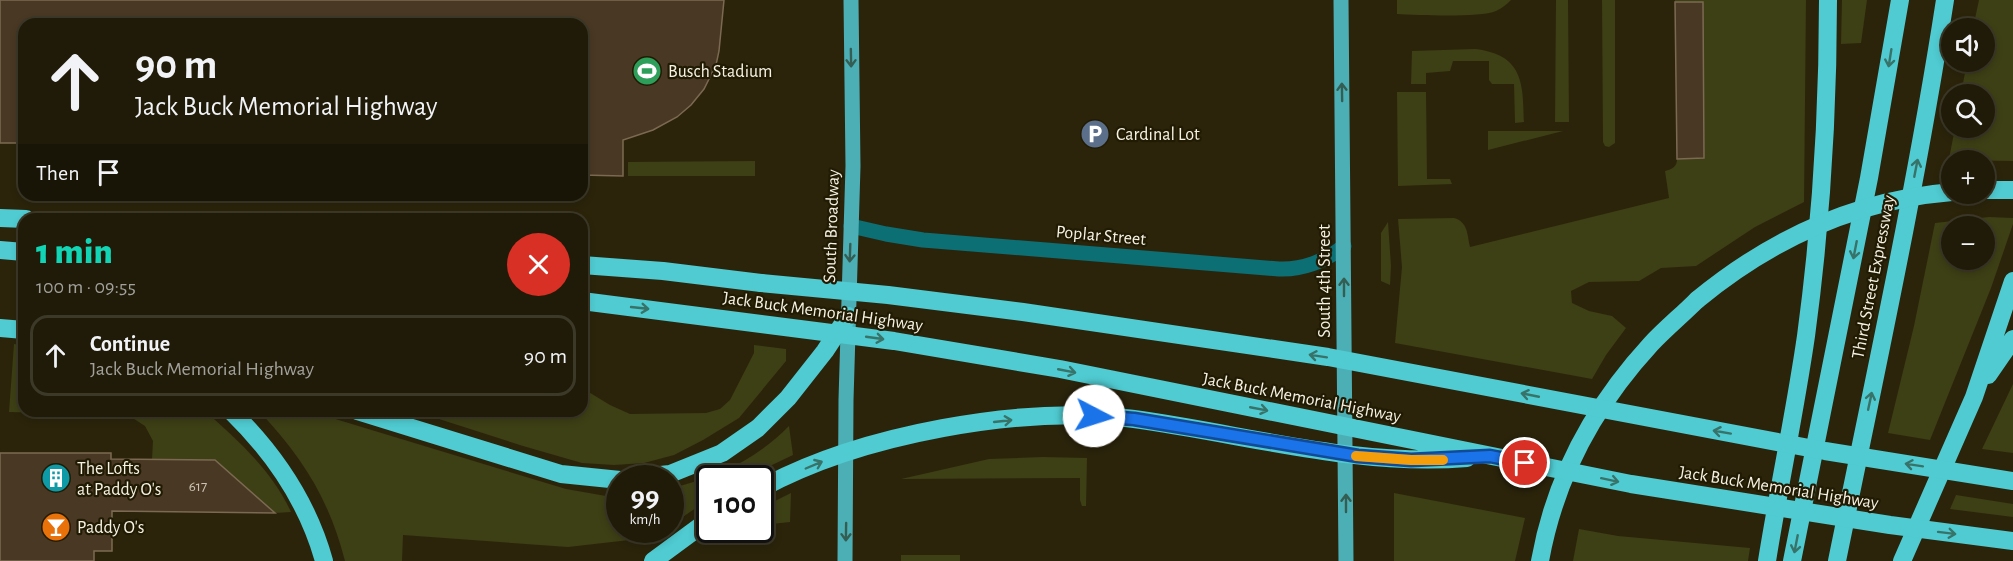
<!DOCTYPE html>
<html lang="en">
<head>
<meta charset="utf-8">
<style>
  body { margin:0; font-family:"Alegreya Sans",sans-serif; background:#2d2816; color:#f1f3f6; height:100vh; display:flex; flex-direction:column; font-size:22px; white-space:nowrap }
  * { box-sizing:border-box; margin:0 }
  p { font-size:20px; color:#a2a19c }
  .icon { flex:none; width:33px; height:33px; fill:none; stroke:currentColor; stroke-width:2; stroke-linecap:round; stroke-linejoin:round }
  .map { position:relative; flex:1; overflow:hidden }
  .sheet { position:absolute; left:18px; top:213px; width:570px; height:204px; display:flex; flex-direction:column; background:#201b08; border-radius:18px; box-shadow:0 3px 9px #0003,0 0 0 2px #3d3929 }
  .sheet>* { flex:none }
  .banner { position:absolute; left:18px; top:18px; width:570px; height:183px; border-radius:18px; box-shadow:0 3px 9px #0003,0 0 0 2px #3d3929; background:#201b08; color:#f1f3f6; overflow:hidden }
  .buttons { position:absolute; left:1941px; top:18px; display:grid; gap:12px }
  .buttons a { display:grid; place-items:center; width:54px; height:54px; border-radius:50%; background:#201b08; box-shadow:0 3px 9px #0003,0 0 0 2px #3d3929; font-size:30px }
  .speed { position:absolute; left:606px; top:465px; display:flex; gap:12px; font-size:30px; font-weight:700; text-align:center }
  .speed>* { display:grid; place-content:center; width:78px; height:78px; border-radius:50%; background:#201b08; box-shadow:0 3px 9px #0003,0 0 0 2px #3d3929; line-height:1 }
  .speed small { font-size:15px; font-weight:400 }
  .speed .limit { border:3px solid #111; border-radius:9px; background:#fff; color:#111 }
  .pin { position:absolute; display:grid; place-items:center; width:51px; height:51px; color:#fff; margin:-26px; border:3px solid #fff; border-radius:50%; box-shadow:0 2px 6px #0007 }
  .me { position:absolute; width:66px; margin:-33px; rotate:95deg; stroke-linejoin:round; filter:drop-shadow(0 0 4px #0008) }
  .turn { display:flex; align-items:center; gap:21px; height:126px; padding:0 18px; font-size:27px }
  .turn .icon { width:78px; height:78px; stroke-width:2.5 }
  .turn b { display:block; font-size:42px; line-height:51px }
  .then { display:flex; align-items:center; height:57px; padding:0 18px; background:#0003; gap:12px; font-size:22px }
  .round { display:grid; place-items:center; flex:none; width:63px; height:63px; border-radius:32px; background:#2d2816 }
  .summary { display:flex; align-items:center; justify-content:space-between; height:102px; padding:0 18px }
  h1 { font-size:36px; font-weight:800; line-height:45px; color:#11d5b4 }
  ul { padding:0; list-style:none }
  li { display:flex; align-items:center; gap:18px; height:81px; margin:0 12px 9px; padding:0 6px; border:3px solid #3d3929; border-radius:18px }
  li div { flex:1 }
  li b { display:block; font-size:22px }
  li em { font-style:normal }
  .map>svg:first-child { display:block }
  .green { fill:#3d3f15; fill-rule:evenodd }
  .building { fill:#493823; stroke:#7c6953; stroke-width:1.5 }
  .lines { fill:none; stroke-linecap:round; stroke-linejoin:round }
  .minor { stroke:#0c6f74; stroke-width:15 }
  .major { stroke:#4cafb5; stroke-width:15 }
  .highway { stroke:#4fcbd1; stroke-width:18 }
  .highway-bridge { stroke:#4fcbd1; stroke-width:18 }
  .oneway { stroke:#345e53 }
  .oneway2 { stroke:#38736a }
  .route-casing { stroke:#114b97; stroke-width:15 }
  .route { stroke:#1a73e8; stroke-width:10 }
  .slow { stroke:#f59e0b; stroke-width:10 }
  .labels { text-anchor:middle; stroke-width:4.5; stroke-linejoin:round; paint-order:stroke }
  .number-label { font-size:15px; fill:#cbc4b3 }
  .poi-label { font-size:18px; fill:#f6f2e3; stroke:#211b03; text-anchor:start }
  .street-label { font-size:18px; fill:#f6f2e3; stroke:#211b03 }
</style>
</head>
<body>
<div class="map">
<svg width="2013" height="561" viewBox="0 0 2013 561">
  <rect width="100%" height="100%" fill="#2b240b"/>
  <!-- green -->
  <path class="green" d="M1397,0h114c-4,4 -10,9 -15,11 -16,7 -79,4 -99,3z
    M1556,0h12l1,122h-14z
    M1602,0h13v143l-6,4 -4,-1 -2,-4z
    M1675,0h131l-2,202 -49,25 -59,39 -35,2 -22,13 -50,1 -18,9 1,12 17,8 23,5 14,12 -20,27 -14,24 -197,-36 7,-76 -4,-48 56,-1c14,4 13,16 16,29l199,-49 -4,-27c7,-2 12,-4 12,-12l27,-1 -1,-156h-28z
    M1842,0h25l-6,43 -20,1z
    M1979,0h34v161l-61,-1 -1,4h-3l7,-36h29v-34h-23l6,-32h17v-34h-11z
    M1475,49c48,6 48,33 49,73l-9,1 -1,-39h-22l-3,-4v-19h-36l-3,10 -24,2v11h-15l1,-33z
    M1397,92h29l1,87h23l2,5 -54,2z
    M1488,131h75l-75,19z
    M755,161v15h-127v-14z
    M1989,217l24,1v6l-22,64 -61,152 -42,-7 26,-107 21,-103zM1952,226h32v34h-32z
    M1388,222l3,44 -1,19 -9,-4v-48z
    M14,344l10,1v66h181c33,29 67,60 86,101l-16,1 -60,-53 -63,-1 1,-18 -8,-15 -17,-11 -119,-3z
    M754,345l32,4v12l-47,57 -36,22 -29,15 -30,8 -30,2 -32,-2 -59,-17 -109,-35h168v-23l28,17 20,9 76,-1 14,-4 10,-9 24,-47z
    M2013,384v69l-31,-4z
    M259,411h50l257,78 40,7 13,-1 1,35h45l-9,7 -88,10 -165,-12 -1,26h-57c-16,-62 -42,-103 -86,-150z
    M789,426l4,29 -48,23h-35l-1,21 -38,26v-37c47,-11 83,-27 118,-62z
    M1043,457l44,1 -1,48h-4l-2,-6v-22l-179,1 88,-20z
    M791,493l-1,29 -29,3v-17z
    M1394,493l131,25 -10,43h-121z
    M1956,495l57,9v13l-63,-8z
    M1579,529l39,7 132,12 -2,13h-175z
    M901,555h59v6h-59z"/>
  <!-- building -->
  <path class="building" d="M0,0h724l-5,51 -3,14 -12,24 -13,16 -14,12 -24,13 -30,10v36l-41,-1v-151h-558v119h-24z
    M1675,2h28l1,156 -27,1z
    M0,453h111v6l104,1 60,53 -163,-2v40h-18v10h-94z"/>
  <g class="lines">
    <!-- minor -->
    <path class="minor" d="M851,226l35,8 37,6 356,29c23,1 47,-8 65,-23"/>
    <!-- major -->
    <path class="major" d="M1341,0l5,561
      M845,561l1,-161 7,-234 -2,-166"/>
    <!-- highway -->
    <path class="highway" d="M1984,190h29
      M0,218l26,1
      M0,250l24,2
      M582,265l81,6 98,12
      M0,328l24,2
      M1988,375l25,-36
      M231,411c43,42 77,92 93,150
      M357,411l204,63 59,6
      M632,478l38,-4 52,-21 36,-25 30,-30 37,-47 23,-35
      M653,561l57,-42
      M1540,561c15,-84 53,-154 111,-217 14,-15 31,-29 46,-44
      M1767,561c12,-75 28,-149 39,-225 15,-111 22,-223 22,-336
      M1792,561l77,-383 31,-178
      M1837,561c38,-186 79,-373 108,-561
      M1902,561l72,-164 39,-116"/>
    <!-- highway-bridge -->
    <path class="highway-bridge" d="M761,283l127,12 135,17 305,45 497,94 188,30
      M1697,300c74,-61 158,-100 255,-108
      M582,301l312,40 166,28 571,115 259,41 123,16
      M760,489c101,-55 261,-84 374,-70 111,15 220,48 333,39"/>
  </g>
  <!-- one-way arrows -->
  <defs><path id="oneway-shaft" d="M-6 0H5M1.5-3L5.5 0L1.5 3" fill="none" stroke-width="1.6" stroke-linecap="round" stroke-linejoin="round" transform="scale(1.5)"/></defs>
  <g class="oneway">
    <use href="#oneway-shaft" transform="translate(851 58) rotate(89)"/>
    <use href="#oneway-shaft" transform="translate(1342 92) rotate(-91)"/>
    <use href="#oneway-shaft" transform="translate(850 253) rotate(92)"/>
    <use href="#oneway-shaft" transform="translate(1344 287) rotate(-90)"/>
    <use href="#oneway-shaft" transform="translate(1346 503) rotate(-90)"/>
    <use href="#oneway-shaft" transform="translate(846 532) rotate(91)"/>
  </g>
  <g class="oneway2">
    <use href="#oneway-shaft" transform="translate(1890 58) rotate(99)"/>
    <use href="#oneway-shaft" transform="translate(1916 168) rotate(-79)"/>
    <use href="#oneway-shaft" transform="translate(1855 250) rotate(101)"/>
    <use href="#oneway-shaft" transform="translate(640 308) rotate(6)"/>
    <use href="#oneway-shaft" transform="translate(875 338) rotate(8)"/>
    <use href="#oneway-shaft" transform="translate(1318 356) rotate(-171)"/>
    <use href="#oneway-shaft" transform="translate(1067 371) rotate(11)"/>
    <use href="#oneway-shaft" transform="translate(1530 395) rotate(-169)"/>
    <use href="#oneway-shaft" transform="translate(1870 401) rotate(-78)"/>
    <use href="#oneway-shaft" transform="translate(1259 409) rotate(11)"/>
    <use href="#oneway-shaft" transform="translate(1003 421) rotate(-6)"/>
    <use href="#oneway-shaft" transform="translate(1722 432) rotate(-170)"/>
    <use href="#oneway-shaft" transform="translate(814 465) rotate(-23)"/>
    <use href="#oneway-shaft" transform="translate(1914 465) rotate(-171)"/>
    <use href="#oneway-shaft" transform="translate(1610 480) rotate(12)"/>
    <use href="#oneway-shaft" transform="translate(1947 533) rotate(7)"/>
    <use href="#oneway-shaft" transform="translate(1796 544) rotate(101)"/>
  </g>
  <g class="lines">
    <!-- route casing -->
    <g class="route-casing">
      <path id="route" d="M1094,416l40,3 224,37 53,4 79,-4 35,7"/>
    </g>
    <!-- route -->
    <use href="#route" class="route"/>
    <!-- slow -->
    <path class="slow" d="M1356,456l55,4h32"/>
  </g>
  <!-- icons -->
  <defs>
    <g id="stadium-disc" transform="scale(1.5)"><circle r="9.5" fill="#2e9e5b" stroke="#211b03"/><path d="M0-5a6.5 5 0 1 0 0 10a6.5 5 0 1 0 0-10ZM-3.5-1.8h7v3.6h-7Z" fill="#fff"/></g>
    <g id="parking-disc" transform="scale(1.5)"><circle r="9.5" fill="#5c6f8a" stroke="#211b03"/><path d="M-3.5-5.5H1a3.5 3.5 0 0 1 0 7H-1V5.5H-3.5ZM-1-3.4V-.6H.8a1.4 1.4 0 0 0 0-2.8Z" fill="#fff"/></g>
    <g id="building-disc" transform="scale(1.5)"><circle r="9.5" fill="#0f9aa8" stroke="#211b03"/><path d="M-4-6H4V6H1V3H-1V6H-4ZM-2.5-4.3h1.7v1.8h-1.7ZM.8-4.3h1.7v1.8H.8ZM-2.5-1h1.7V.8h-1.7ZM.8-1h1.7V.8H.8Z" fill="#fff"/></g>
    <g id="bar-disc" transform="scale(1.5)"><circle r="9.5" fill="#e8710a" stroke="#211b03"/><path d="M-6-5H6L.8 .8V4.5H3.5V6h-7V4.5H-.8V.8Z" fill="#fff"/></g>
  </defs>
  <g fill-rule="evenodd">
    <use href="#stadium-disc" x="647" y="71"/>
    <use href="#parking-disc" x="1095" y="134"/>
    <use href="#building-disc" x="56" y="478"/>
    <use href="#bar-disc" x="56" y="527"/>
  </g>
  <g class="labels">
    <!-- number labels -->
    <g class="number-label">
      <text x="198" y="491">617</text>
    </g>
    <!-- poi labels -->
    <g class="poi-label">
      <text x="668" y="77">Busch Stadium</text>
      <text x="1116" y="140">Cardinal Lot</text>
      <text x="77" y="474">The Lofts<tspan x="77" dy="21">at Paddy O's</tspan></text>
      <text x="77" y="533">Paddy O's</text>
    </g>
    <!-- street labels -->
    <g class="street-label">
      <text transform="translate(831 226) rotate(-88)" y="6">South Broadway</text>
      <text transform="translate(1101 235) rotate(5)" y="6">Poplar Street</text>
      <text transform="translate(1873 277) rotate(-79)" y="6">Third Street Expressway</text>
      <text transform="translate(1324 281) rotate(-90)" y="6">South 4th Street</text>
      <text transform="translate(823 311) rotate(8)" y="6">Jack Buck Memorial Highway</text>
      <text transform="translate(1302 397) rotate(11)" y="6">Jack Buck Memorial Highway</text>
      <text transform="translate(1779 487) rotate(9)" y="6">Jack Buck Memorial Highway</text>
    </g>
  </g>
</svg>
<div class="buttons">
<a><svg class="icon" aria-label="sound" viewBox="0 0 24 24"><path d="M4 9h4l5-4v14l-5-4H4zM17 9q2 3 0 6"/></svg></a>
<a><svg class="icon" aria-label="search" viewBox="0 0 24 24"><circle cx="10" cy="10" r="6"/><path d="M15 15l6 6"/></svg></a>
<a>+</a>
<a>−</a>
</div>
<div class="speed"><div>99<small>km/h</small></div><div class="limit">100</div></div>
<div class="pin" style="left:1525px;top:463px;background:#d93025"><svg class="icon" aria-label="arrive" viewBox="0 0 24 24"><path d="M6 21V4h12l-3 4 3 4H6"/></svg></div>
<svg class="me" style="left:1094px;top:416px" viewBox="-20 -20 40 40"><circle r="19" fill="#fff"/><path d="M0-13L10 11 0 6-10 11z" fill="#1a73e8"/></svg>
<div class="banner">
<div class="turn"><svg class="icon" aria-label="ahead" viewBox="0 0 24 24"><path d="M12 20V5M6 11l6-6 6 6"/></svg><div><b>90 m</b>Jack Buck Memorial Highway</div></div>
<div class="then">Then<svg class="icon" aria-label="arrive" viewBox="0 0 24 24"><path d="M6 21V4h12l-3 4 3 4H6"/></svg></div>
</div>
<section class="sheet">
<div class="summary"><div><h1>1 min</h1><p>100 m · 09:55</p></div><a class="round" style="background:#d93025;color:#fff"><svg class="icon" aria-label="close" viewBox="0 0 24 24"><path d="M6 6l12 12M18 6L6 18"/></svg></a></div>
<ul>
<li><svg class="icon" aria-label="ahead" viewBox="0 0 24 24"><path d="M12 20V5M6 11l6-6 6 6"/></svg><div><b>Continue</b><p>Jack Buck Memorial Highway</p></div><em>90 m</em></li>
</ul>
</section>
</div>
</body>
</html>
